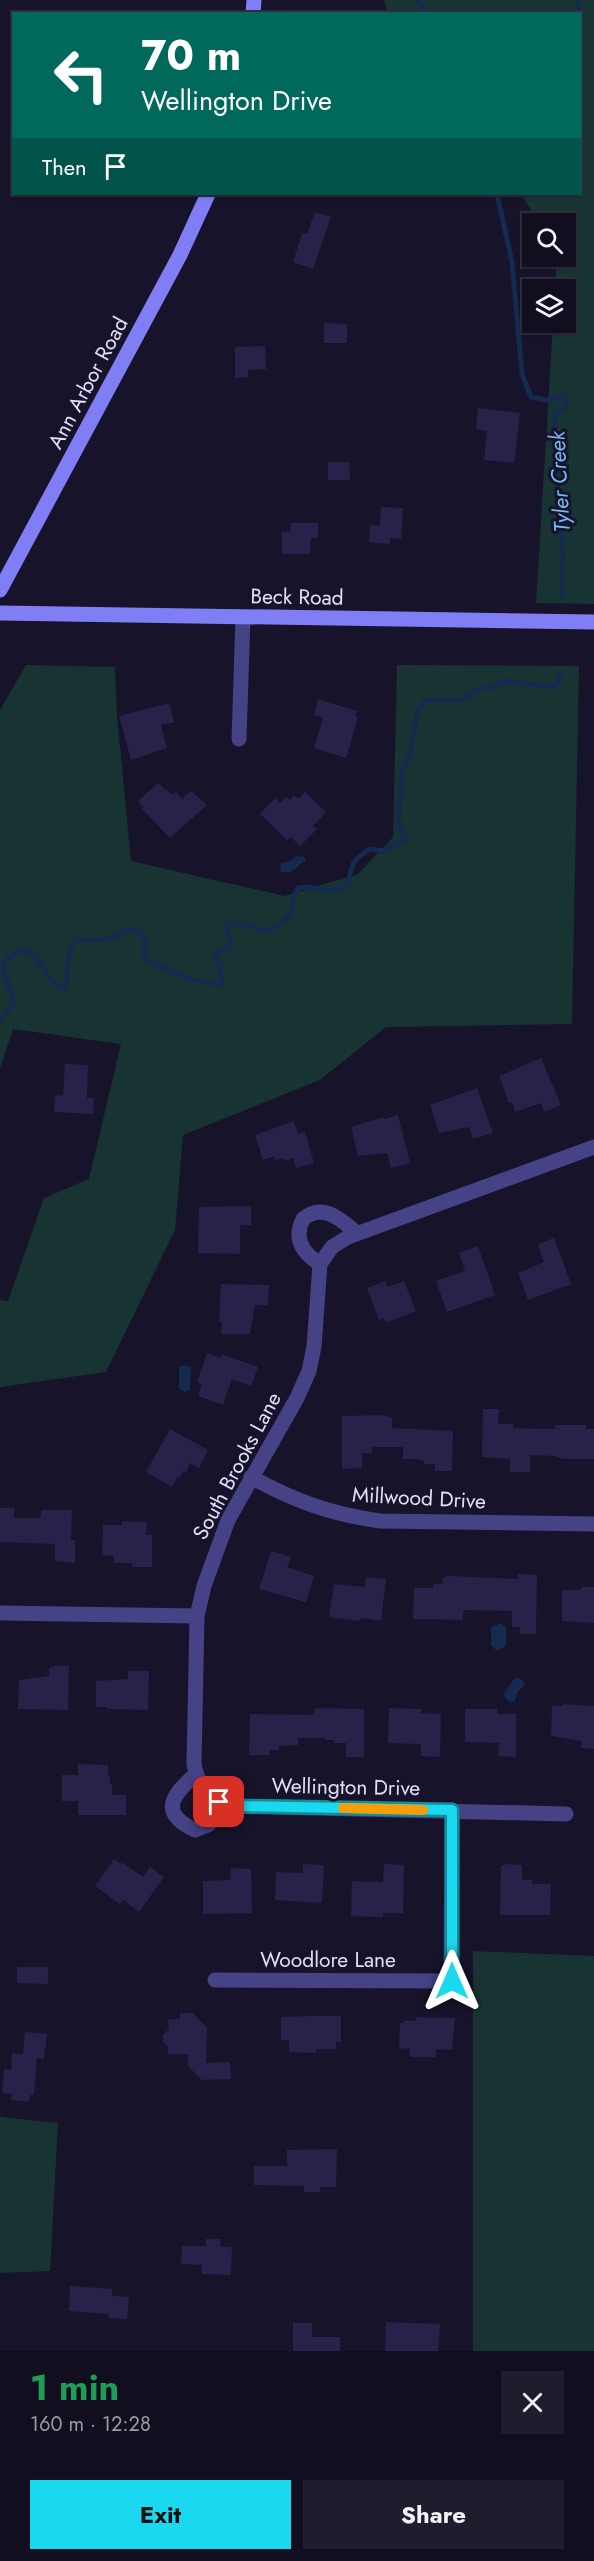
<!DOCTYPE html>
<html lang="en">
<head>
<meta charset="utf-8">
<style>
  body { margin:0; font-family:Jost,sans-serif; background:#1e1c2d; color:#f1f3f6; height:100vh; display:flex; flex-direction:column; font-size:22px; white-space:nowrap }
  * { box-sizing:border-box; margin:0 }
  p { font-size:20px; color:#9c9ca5 }
  .icon { flex:none; width:33px; height:33px; fill:none; stroke:currentColor; stroke-width:2; stroke-linecap:round; stroke-linejoin:round }
  .map { position:relative; height:2351px; overflow:hidden }
  .side { display:flex; flex-direction:column; background:#110e20; flex:1 }
  .side>* { flex:none }
  .banner { position:absolute; left:12px; top:12px; width:570px; height:183px; border-radius:0px; box-shadow:0 2px 4px #0004,0 0 0 2px #302e3e; background:#00695c; color:#fff; overflow:hidden }
  .tools { position:absolute; left:522px; top:213px; display:grid; gap:12px }
  .tools a { display:grid; place-items:center; width:54px; height:54px; border-radius:0px; background:#110e20; box-shadow:0 2px 4px #0004,0 0 0 2px #302e3e; font-size:30px }
  .pin { position:absolute; display:grid; place-items:center; width:51px; height:51px; color:#fff; margin:-26px; border-radius:12px; box-shadow:0 3px 9px #0006 }
  .me { position:absolute; width:66px; margin:-33px; rotate:0deg; stroke-linejoin:round; filter:drop-shadow(0 0 4px #0008) }
  .turn { display:flex; align-items:center; gap:21px; height:126px; padding:0 30px; font-size:27px }
  .turn .icon { width:78px; height:78px; stroke-width:2.5 }
  .turn b { display:block; font-size:42px; line-height:51px }
  .then { display:flex; align-items:center; height:57px; padding:0 30px; background:#0003; gap:12px; font-size:22px }
  .round { display:grid; place-items:center; flex:none; width:63px; height:63px; border-radius:0px; background:#1e1c2d }
  .overview { display:flex; align-items:center; justify-content:space-between; height:102px; padding:0 30px }
  h1 { font-size:36px; font-weight:700; line-height:45px; color:#1e9e55 }
  .cta { display:flex; gap:12px; margin-top:auto; padding:12px 30px }
  .cta a { flex:1; height:69px; border-radius:0px; background:#1ad9ee; color:#111; font-size:24px; font-weight:700; line-height:69px; text-align:center }
  .cta a+a { background:#1e1c2d; color:#f1f3f6 }
  .map>svg:first-child { display:block }
  .green { fill:#173433 }
  .water { fill:#142a4e }
  .lines { fill:none; stroke-linecap:round; stroke-linejoin:round }
  .stream { stroke:#142a4e; stroke-width:5 }
  .building { fill:#29214a }
  .minor { stroke:#454286; stroke-width:15 }
  .secondary { stroke:#807ef5; stroke-width:15 }
  .route-casing { stroke:#118d9b; stroke-width:15 }
  .route { stroke:#1ad9ee; stroke-width:10 }
  .slow { stroke:#f59e0b; stroke-width:10 }
  .labels { text-anchor:middle; stroke-width:6; stroke-linejoin:round; paint-order:stroke }
  .street-label { font-size:21px; fill:#e2dffd; stroke:#17132a }
  .water-label { font-size:22px; font-style:italic; fill:#75baf4; stroke:#17132a }
</style>
</head>
<body>
<div class="map">
<svg width="594" height="2351" viewBox="0 0 594 2351">
  <rect width="100%" height="100%" fill="#17132a"/>
  <!-- green -->
  <path class="green" d="M384,0h210v604l-58,-1 17,-280 13,-1v-32l-11,-1 2,-32 9,-1v-32l-27,-1 -18,-29h59v-180l-192,-1z
    M26,665l89,2 2,48 14,146 154,35 73,-22 35,-37 4,-172 182,1 -7,358 -186,3 -66,53 -137,55 -8,95 -69,142 -106,15v-87l8,1 36,-103 45,-19 32,-135 -108,-15 -13,39v-358z
    M473,1951l121,5v395h-121z
    M0,2117l58,6 -8,148 -50,2z"/>
  <!-- water -->
  <path class="water" d="M296,856l9,1 1,4c-10,3 -12,16 -26,10l1,-8 9,-2z
    M185,1365l6,2 -1,23 -5,2 -6,-3v-22z
    M501,1623l5,4v19l-9,5 -6,-6v-18z
    M515,1678l6,1 4,6 -7,6 -3,10 -5,1 -5,-4 -1,-5z"/>
  <g class="lines">
    <!-- stream -->
    <path class="stream" d="M418,0l8,14
      M578,14l1,-14
      M497,194l15,68 10,112 9,23 15,3 16,-4 4,7 -1,4 -10,6v52l8,88 -1,43
      M0,1019l14,-15 -12,-38c3,-7 7,-9 14,-13 23,-12 28,31 47,35l4,-4v-21l7,-23 36,-1 21,-10c15,4 16,13 13,27l4,5 44,19 30,5 -2,-19 -7,-11 18,-9v-6l-6,-13 2,-4c38,-2 31,24 66,-11v-15l5,-9c15,-4 29,6 43,1 10,-3 8,-21 14,-28 4,-5 10,-8 15,-12l13,2 24,-12 -9,-15 4,-53 8,-17 7,-41 6,-11 5,-2h36l13,-12h13l14,-7 47,6 9,-7v-8"/>
  </g>
  <!-- building -->
  <path class="building" d="M315,212l16,5 -18,52 -20,-7 9,-29 5,1z
    M324,323l23,1v19h-23z
    M265,346l1,23 -18,1v7l-13,1v-31z
    M478,408l42,5 -6,50 -30,-3 3,-29 -11,-2z
    M328,462h21l1,18h-22z
    M381,507l22,1 -2,31 -11,-1v6l-21,-2 1,-17 10,1z
    M291,523h27v15h-7l-1,16h-28v-22h8z
    M318,699l39,12 -2,5 3,1 -12,41 -32,-10 9,-30 -9,-3z
    M169,703l5,19 -13,3 6,23 -36,12 -12,-44z
    M158,783l8,8 2,-1 4,5 4,-3 6,7 9,-8 16,14 -37,33 -28,-29 1,-2 -5,-6z
    M305,792l21,20 -13,14 4,3 -17,17 -9,-9 -4,3 -27,-26 15,-16 5,5 6,-6 4,3 4,-5 4,4z
    M541,1058l20,47 -17,7 -3,-9 -26,9 -3,-10 -3,1 -10,-27z
    M65,1064l23,1 -1,33h7l-1,16 -39,-2 1,-17 8,1z
    M477,1088l16,45 -20,6 -4,-12 -30,6 -9,-28z
    M398,1115l12,48 -19,5 -4,-15 -29,3 -7,-29 32,-10 1,2z
    M294,1121l4,13 7,-2 9,31 -18,5 -3,-10 -9,3 -1,-3 -8,2 -1,-4 -11,4 -8,-25z
    M251,1206v19h-11v29l-42,-1 1,-46z
    M554,1238l17,46 -43,16 -10,-27 26,-11 -6,-18z
    M478,1246l17,49 -48,17 -11,-31 29,-10 -6,-18z
    M385,1281l3,6 16,-6 12,30 -30,12 -2,-5 -5,2 -12,-32z
    M221,1284l48,1 -1,20h-13l-5,29h-29l1,-12h-3z
    M207,1353l14,5v-4l37,13 -7,19 -19,-7 -9,26 -25,-9 4,-12 -5,-2z
    M483,1409h16l-1,15h15v4l42,1v-4h31v4h8v30h-31l-8,-3 -25,-1v17h-20v-13l-28,-2z
    M380,1415l12,2v11l61,3 -1,40h-17v-7h-11v-3l-8,-2h-13v-12h-31v6h-10v15l-20,1v-53z
    M170,1429l38,21 -9,18 -9,-5 -4,9 -3,-1 -3,6 -2,-1 -6,11 -26,-15z
    M0,1508h14v10h27v-8h31l-1,30h4v23l-20,-2v-17l-55,-2z
    M122,1521l25,1 -1,13h6v32h-20v-4h-18v-7l-12,-1 1,-30h19z
    M271,1551l20,6 -4,10 27,9 -8,26 -47,-13z
    M518,1574l19,1 -1,59h-17l1,-7h-8v-16l-49,-1v10l-50,-1 1,-31h19v-4h10v-6l5,-2 70,3z
    M366,1577l20,2 -5,42 -20,-3 -1,3 -31,-4 5,-33 31,3z
    M582,1587h12v36l-32,-2v-31h19z
    M53,1666h16l-1,44 -50,-1 1,-29 30,-4v-8h4z
    M128,1671h21l-1,39 -41,-1v-2h-11v-26l32,-2z
    M563,1704l31,2v43l-13,-1v-7l-30,-5 1,-30h11z
    M323,1708l41,1v48h-18v-14h-12v-3h-9v-2h-27v7l-19,1v4h-10v5h-20l1,-41 64,1v-6z
    M389,1708l32,1v4l20,1 -1,43 -19,-1v-12l-33,-1z
    M465,1709h32v5h19v43l-18,-1 1,-13 -34,-1z
    M78,1764l30,1v12h2v7l2,1v10h14v20h-48v-14h-16v-26h16z
    M114,1859l7,5 1,-2 21,15 7,-10 14,10 -25,35 -16,-12 -3,4 -25,-18z
    M303,1864l21,1 -2,38 -47,-3 1,-28 27,1z
    M384,1864l20,1 -1,48h-20v4l-32,-1 1,-35 31,1z
    M506,1864l16,1v15h10v4h19l-1,31h-50l1,-49z
    M231,1868l20,1 1,44 -49,1v-33l27,-1z
    M17,1967h31v17l-31,-1z
    M180,2013h13l14,15 -1,35 24,-1 1,17 -29,1 -14,-14v-12h-20v-7l-5,-5v-7l6,-6 -1,-10h12z
    M316,2016h25v26h-5v7h-20v4l-27,-1v-12h-8v-23z
    M416,2017l39,1 -3,32 -16,-1v8h-26v-8l-11,-1 1,-25h4l-1,-3 13,1z
    M25,2032l22,2 -3,25 -7,-1 -3,37h-4l-1,7 -18,-2 1,-6 -10,-1 2,-24 7,1 1,-17 11,1z
    M337,2149l-1,38h-16v5h-16v-6l-50,-1v-19h33v-16z
    M206,2239h15l-1,8h12l-1,28 -29,-1v-9l-21,-1 1,-18h24z
    M70,2286l42,3v7l17,1 -2,22 -19,-1 1,-4 -40,-3z
    M386,2322l54,2 -2,27h-53z
    M293,2323h19v14h28v14h-47z"/>
  <g class="lines">
    <!-- minor -->
    <path class="minor" d="M239,739l4,-122
      M320,1264c-17,-11 -27,-25 -17,-45 20,-17 38,1 54,14
      M251,1477c44,24 79,37 129,44l214,3
      M0,1613l197,3
      M196,1774c-25,22 -37,39 -1,56l13,-5 20,-19
      M566,1814l-331,-8c-23,-3 -37,-20 -41,-42l3,-148 7,-30 24,-66 69,-122 12,-27 5,-24 6,-83 12,-17 16,-10 246,-90
      M215,1980l236,1 1,-171"/>
    <!-- secondary -->
    <path class="secondary" d="M253,14l1,-14
      M0,590l180,-335 28,-61
      M0,613l594,9"/>
  </g>
  <g class="lines">
    <!-- route casing -->
    <g class="route-casing">
      <path id="route" d="M219,1802l16,4 217,4v171"/>
    </g>
    <!-- route -->
    <use href="#route" class="route"/>
    <!-- slow -->
    <path class="slow" d="M343,1808l80,2"/>
  </g>
  <g class="labels">
    <!-- street labels -->
    <g class="street-label">
      <text transform="translate(88 383) rotate(-62)" y="7">Ann Arbor Road</text>
      <text transform="translate(297 597) rotate(1)" y="7">Beck Road</text>
      <text transform="translate(237 1466) rotate(-62)" y="7">South Brooks Lane</text>
      <text transform="translate(419 1498) rotate(3)" y="7">Millwood Drive</text>
      <text transform="translate(346 1787) rotate(1)" y="7">Wellington Drive</text>
      <text x="328" y="1967">Woodlore Lane</text>
    </g>
    <!-- water labels -->
    <g class="water-label">
      <text transform="translate(559 482) rotate(-93)" y="8">Tyler Creek</text>
    </g>
  </g>
</svg>
<div class="tools">
<a><svg class="icon" aria-label="search" viewBox="0 0 24 24"><circle cx="10" cy="10" r="6"/><path d="M15 15l6 6"/></svg></a>
<a><svg class="icon" aria-label="layers" viewBox="0 0 24 24"><path d="M12 4l9 5-9 5-9-5zM3 14l9 5 9-5"/></svg></a>
</div>
<div class="pin" style="left:219px;top:1802px;background:#d93025"><svg class="icon" aria-label="arrive" viewBox="0 0 24 24"><path d="M6 21V4h12l-3 4 3 4H6"/></svg></div>
<svg class="me" style="left:452px;top:1981px" viewBox="-20 -20 40 40"><path d="M0-17L14 15 0 8-14 15z" fill="#1ad9ee" stroke="#fff" stroke-width="4"/></svg>
<div class="banner">
<div class="turn"><svg class="icon" aria-label="left" viewBox="0 0 24 24"><path d="M17 20v-9H6M10 6l-5 5 5 5"/></svg><div><b>70 m</b>Wellington Drive</div></div>
<div class="then">Then<svg class="icon" aria-label="arrive" viewBox="0 0 24 24"><path d="M6 21V4h12l-3 4 3 4H6"/></svg></div>
</div>
</div>
<section class="side">
<div class="overview"><div><h1>1 min</h1><p>160 m · 12:28</p></div><a class="round"><svg class="icon" aria-label="close" viewBox="0 0 24 24"><path d="M6 6l12 12M18 6L6 18"/></svg></a></div>
<div class="cta"><a>Exit</a><a>Share</a></div>
</section>
</body>
</html>
